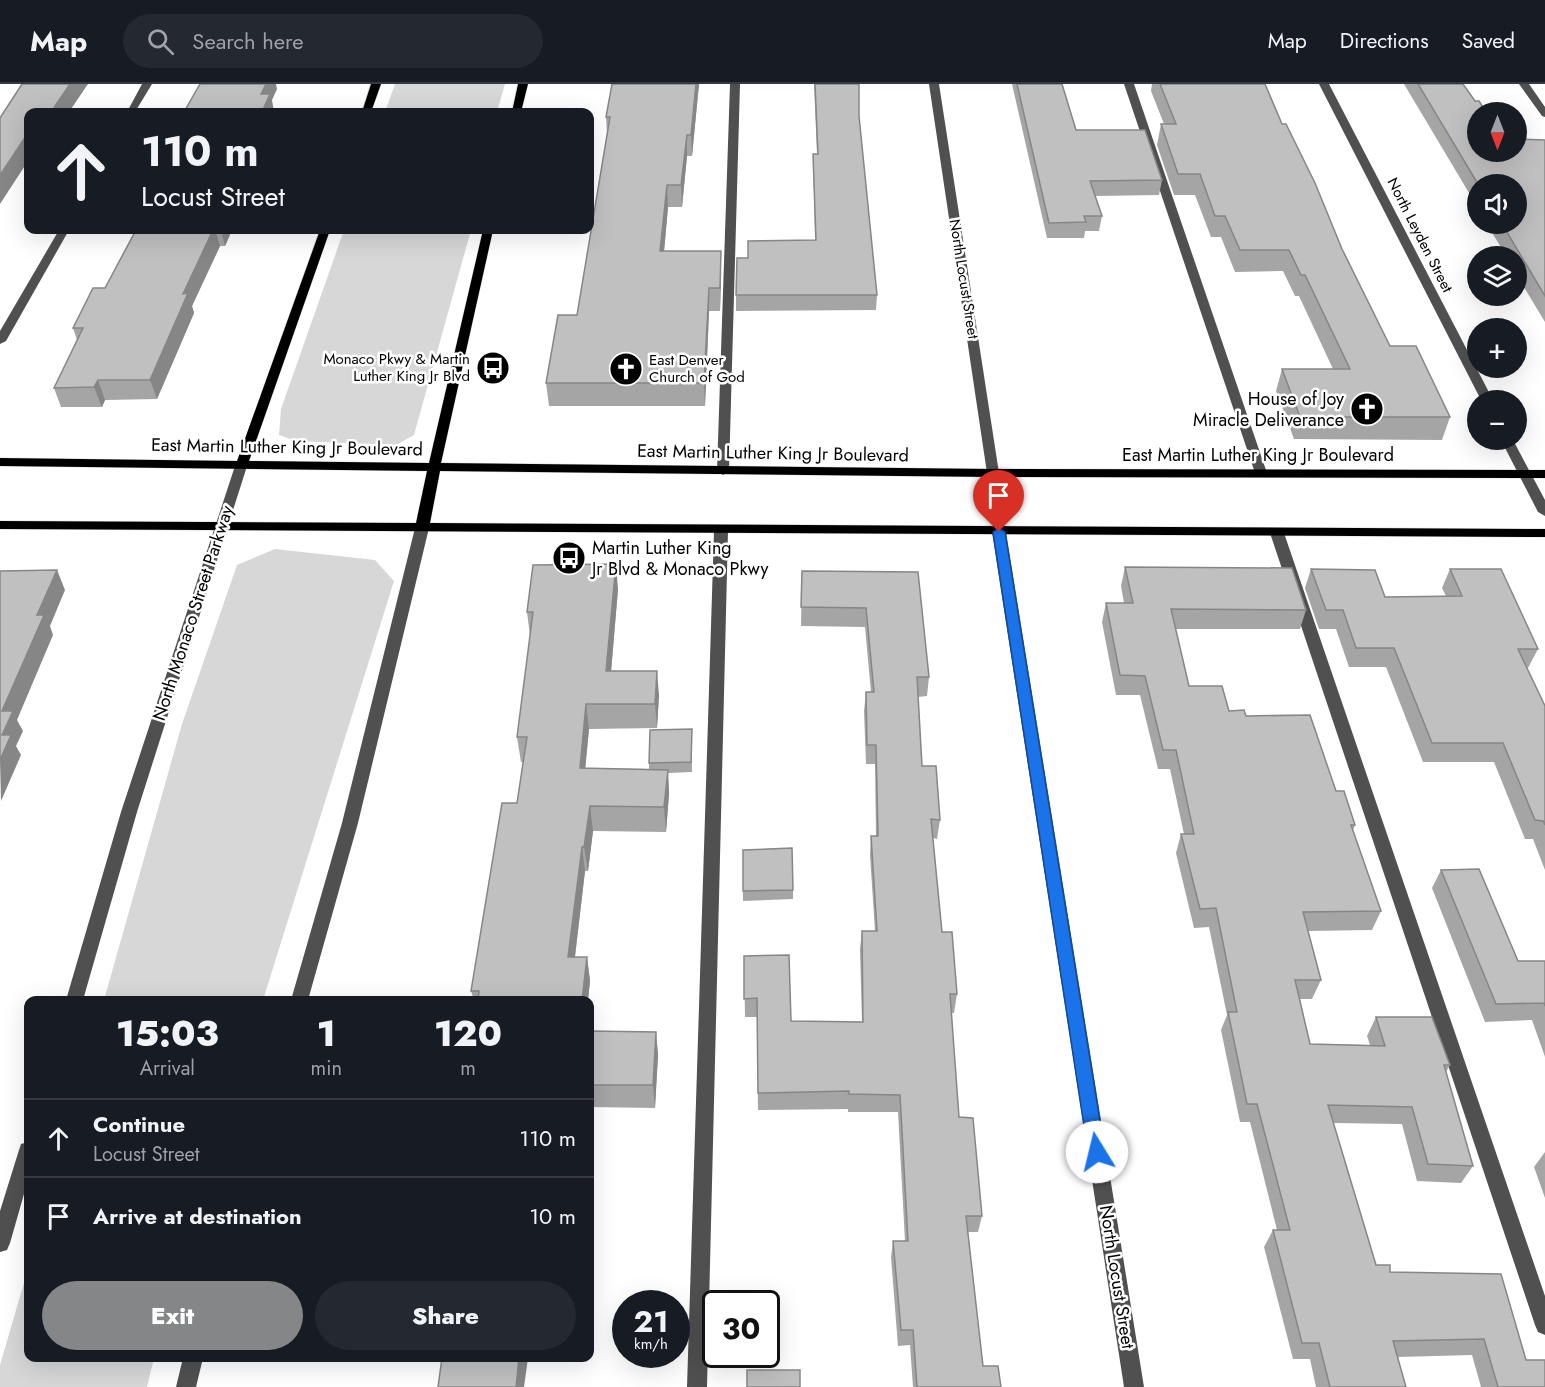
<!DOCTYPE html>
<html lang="en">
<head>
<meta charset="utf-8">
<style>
  body { margin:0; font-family:Jost,sans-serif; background:#242831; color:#f1f3f6; height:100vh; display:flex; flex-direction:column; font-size:22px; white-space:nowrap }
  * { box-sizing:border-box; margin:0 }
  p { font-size:20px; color:#9ea1a6 }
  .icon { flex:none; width:33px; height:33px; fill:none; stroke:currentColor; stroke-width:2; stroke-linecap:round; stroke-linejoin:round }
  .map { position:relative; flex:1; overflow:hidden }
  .details { position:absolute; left:24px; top:912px; width:570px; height:366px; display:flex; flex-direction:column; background:#171b24; border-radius:12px; box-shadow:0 6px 24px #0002 }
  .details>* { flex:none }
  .top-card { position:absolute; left:24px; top:24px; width:570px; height:126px; border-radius:12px; box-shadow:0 6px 24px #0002; background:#171b24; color:#f1f3f6; overflow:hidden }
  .needle { width:39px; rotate:180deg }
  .buttons { position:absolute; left:1467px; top:18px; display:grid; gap:12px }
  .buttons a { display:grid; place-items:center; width:60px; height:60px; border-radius:50%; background:#171b24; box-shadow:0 6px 24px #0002; font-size:30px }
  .speed { position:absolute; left:612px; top:1206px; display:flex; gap:12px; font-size:30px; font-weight:700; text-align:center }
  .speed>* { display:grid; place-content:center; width:78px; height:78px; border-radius:50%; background:#171b24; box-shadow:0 6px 24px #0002; line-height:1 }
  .speed small { font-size:15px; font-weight:400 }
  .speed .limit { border:3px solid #111; border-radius:9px; background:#fff; color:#111 }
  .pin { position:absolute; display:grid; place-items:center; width:51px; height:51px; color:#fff; margin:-62px -26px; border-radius:50% 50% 50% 0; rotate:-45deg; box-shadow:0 0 6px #0007 }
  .pin .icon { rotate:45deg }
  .me { position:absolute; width:66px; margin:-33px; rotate:351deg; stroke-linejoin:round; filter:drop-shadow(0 0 4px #0008) }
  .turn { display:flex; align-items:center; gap:21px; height:126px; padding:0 18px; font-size:27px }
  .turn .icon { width:78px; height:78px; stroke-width:2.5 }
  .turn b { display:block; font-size:42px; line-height:51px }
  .eta { display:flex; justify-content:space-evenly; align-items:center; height:102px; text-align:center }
  .eta b { font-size:36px; font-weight:800; line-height:42px }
  .cta { display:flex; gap:12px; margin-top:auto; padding:12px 18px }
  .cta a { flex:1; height:69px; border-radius:36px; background:#858687; color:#fff; font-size:24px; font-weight:800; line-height:69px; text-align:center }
  .cta a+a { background:#242831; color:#f1f3f6 }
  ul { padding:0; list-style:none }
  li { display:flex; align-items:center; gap:18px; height:78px; padding:0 18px; border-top:2px solid #363941 }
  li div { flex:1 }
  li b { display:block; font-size:22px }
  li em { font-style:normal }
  header { display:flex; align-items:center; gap:36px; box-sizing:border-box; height:84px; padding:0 30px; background:#171b24; border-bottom:2px solid #363941 }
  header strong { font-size:28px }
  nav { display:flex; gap:33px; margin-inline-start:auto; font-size:21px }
  .search { width:420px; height:54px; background:#242831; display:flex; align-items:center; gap:15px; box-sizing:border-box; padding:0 21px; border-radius:33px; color:#9ea1a6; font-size:22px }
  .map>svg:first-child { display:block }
  .green { fill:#d7d7d7 }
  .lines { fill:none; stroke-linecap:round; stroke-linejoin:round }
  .major-casing { stroke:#dbdbdb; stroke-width:1 }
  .minor { fill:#505050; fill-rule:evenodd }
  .major { fill:#000; fill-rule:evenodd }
  .wall { fill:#a5a5a5 }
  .shaded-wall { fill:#868686 }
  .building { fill:#c0c0c0; stroke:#868686; stroke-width:1.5 }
  .route { fill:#1a73e8; stroke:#114b97; stroke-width:1.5 }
  .labels { text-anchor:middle; stroke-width:5; stroke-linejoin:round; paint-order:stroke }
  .far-street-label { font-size:15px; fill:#000; stroke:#fff }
  .far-poi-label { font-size:15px; fill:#000; stroke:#fff; text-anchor:end }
  .poi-label { font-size:18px; fill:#000; stroke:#fff; text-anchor:end }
  .street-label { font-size:18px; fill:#000; stroke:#fff }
</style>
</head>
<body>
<header>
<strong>Map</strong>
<div class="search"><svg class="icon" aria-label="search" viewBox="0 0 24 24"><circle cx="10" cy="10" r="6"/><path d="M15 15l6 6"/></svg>Search here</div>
<nav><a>Map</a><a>Directions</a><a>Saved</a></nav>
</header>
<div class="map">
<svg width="1545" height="1303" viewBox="0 0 1545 1303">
  <rect width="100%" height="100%" fill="#fff"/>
  <!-- green -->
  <path class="green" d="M395,0h110l-8,28h-112z
    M344,146h127l-57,205 -18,10 -100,-4 -17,-6 2,-26z
    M275,465l100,11 19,21 -131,419h-159l78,-276 55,-159z
    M28,1185v89h126l-7,29h-147v-22z"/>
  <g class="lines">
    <!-- major casing -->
    <g class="major-casing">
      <path id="major" d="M371,0h10l-10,28h-9z
        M518,0h10l-7,28h-9z
        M320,146h10l-81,231 180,2 54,-233h10l-52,233 552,6 552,1v8l-552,-1 -553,-6 -10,52 1115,6v8l-1545,-8v-8l416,2 11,-52 -427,-5v-8l237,3z"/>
    </g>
    <!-- minor -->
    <path class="minor" d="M142,0h10l-17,28h-8z
      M730,0h10l-11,387 -6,4 -6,-4z
      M929,0h10l60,389 -6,4 -6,-4z
      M1124,0h10l133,389 -2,3 -4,1 -6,-4z
      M1319,0h10l164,316h-12z
      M1519,0h10l16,23v10l-3,-1z
      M59,146h10l-63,111 -6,3v-13z
      M1501,356h12l32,60v16l-7,-4z
      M242,375l6,4 -111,349 -54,188h-17l55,-188 115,-349z
      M422,440l7,4 -71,295 -50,177h-17l51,-177 73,-295z
      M721,443l7,4 -21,856h-20l27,-856z
      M999,444l7,4 138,855h-20l-132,-855z
      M1277,445l7,4 261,763v39l-7,-3 -3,-7 -265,-792z
      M28,1058v38l-18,63 -3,7 -7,2v-41l19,-61 2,-6z
      M183,1274h20l-7,29h-20z"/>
    <!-- major -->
    <use href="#major" class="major"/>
  </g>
  <!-- wall -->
  <path class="wall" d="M612,0h87l-7,72h-5l-5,51h-14l-4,44 57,22 -1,38h-11l-4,95h-156l-3,-23 31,-68 30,-181 -1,-17z
    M814,0h45v32l18,179 -1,15 -140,1v-16l12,-37 67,-18 -2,-86h4z
    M1012,0h50l14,46 86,50 -3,15 -64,1 7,20 -3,15h-14l-1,7h-37z
    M1152,0h113l17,40 60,125 48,97 60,71 -8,23 -148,-1 -18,-48 6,-22h51l-34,-73h-4l-12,-25 -48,1 -14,-35h-10l-16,-42h-21l-17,-50 4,-21h3l-13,-33z
    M1404,0h59l15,68 67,-12v182l-29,-48v-18h-10l-19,-32h29v-40h-38v24z
    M136,146h96l-7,16h-5l-28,60 2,7 -37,86 -52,1 -3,7h-41l-7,-19 23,-48 -4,-12 32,-40z
    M1125,483l181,43 -6,19h-125l14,57 40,25 17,5 90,75 19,34 -2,5 28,81 -9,19 -64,1 13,49 -9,19h-12l10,45 60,1 -3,-9 9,-19 74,48 -4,7 27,94 -12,17 -44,-2 -15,-57 -69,-1 43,142 14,7 136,88 19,27h-64l-9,-32 -75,2 9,30h-90l-6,-28h-17l-29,-112 9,-17h4l-27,-108h-10l-19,-92 6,-15 -18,-88 -15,1 -18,-75 5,-19h3l-14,-65h-12l-18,-74h-24l-14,-73 4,-19h18l-3,-17z
    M1311,485l74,28 61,-1 -4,-8 8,-19 88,80 -10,19h-1l18,38v164l-12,-31h-8l-31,-77h-71l-37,-95h-37l-13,-38h-17l-14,-41z
    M802,487l116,1 11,105 -2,19 -9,1 4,69 18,54 -3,19 -4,-1 9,94 15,62 -3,19h-3l8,104 23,99 -4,16h-10l15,134 18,21h-88l-3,-42 -12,1 -7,-89 2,-16h12l-7,-129h-50v-3l-90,1 -1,-93h-12l-1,-61 47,65 71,1 -2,-73 2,-18h13l-5,-76 1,-19h5l-1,-72h-9l-2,-53 2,-19h5l-6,-65 -64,-1z
    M618,505l-7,82 48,24 -2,33 -68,1 -4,39 64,1v-6l43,-34v43l-24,1 1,21 -3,38 -73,-1 -5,40h-3l-10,86h12l3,24 -2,19h-114l-3,-9 46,-188 6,-41h-2l-4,-25 13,-101 -3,-24z
    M743,766l50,40v9l-50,2z
    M1441,786l77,91h27v96l-13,-37 -47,2 -53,-134z
    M590,947l66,1 2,23 -3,53 -65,-1z
    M1545,1068v46l-11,-31z"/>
  <!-- shaded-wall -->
  <path class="shaded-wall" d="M70,0h18l-19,28h-18z
    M266,0h10l1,5 -5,11 2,12h-12l-1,-18z
    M696,0h3l-7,72 -1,-21z
    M28,49v28l-28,43v-29z
    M687,51v21l-5,51 -1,-22z
    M667,101l1,22 -6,67 -2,-23z
    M213,146h2l5,16 -28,60 2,7 -37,86 -7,-19 33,-86z
    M221,146h11l-7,16z
    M721,167v22l-1,38v-23z
    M709,204v23l-4,95 -1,-23z
    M98,296l7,20 -3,7 -8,-20z
    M616,480l2,25 -9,107 -3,-25z
    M57,486l8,20 -15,36 3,9 -36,85 6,11 -7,15 5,9 -20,46 -1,-41 2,-25v-24l35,-96z
    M657,587l2,24 -2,33 -2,-24z
    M586,620l3,25 -6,64 -3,-25z
    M668,686l1,24 -3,38 -2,-25z
    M590,722l3,25 -5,40 -4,-24z
    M582,763l3,24 -13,110 -4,-24z
    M587,873l3,24 -2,19h-6z
    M656,948l2,23 -3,53 -2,-23z
    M519,1274h9l-4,29h-8z"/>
  <!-- building -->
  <path class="building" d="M22,0h48l-19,28h-23v21l-28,42v-57z
    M200,0h66l-5,10h9l-8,18h-78z
    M612,0h84l-5,51h-4l-6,50h-14l-7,66h61l-1,37h-11l-5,95h-158l12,-68h19l33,-198h-4z
    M815,0h44v32l18,179h-141l1,-37h11v-17l68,-1 -3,-86h5z
    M1017,0h45l14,46h69l17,50 -72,1 12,35h-18l2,6 -37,1z
    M1160,0h105l17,40h4l29,59 27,66 48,97h26l34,71h-150l-18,-48h68l-45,-94h-4l-12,-25h-49l-15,-34h-10l-15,-42h-22l-17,-50h15z
    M1418,0h45l12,17h4l7,11h-8v40h38v-13l29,1v156l-43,-72h14v-40h-38z
    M136,146h77l-30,64 5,-1 -38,87h-52l-4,7 -40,1 29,-60h-10l20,-40h12z
    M616,480l-10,107h51l-2,33h-69l-6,64 88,2 -4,37 -74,-1 -6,41h-2l-14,110h19l-5,43h-104l1,-9h-8l31,-188h15l10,-66h-10l16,-125h-6l6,-47z
    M1125,483l167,1 14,42 -135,-1 18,77h33l7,25 15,-1 2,6 64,-1 26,76h8l11,34h-4l30,86 -78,1 18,68h-26l15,64 75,2 -9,-29h56l18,48h-6l29,101 -45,-2 -16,-57 -84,-2 48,160h14v7l111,2 25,86h19v27h-47l-14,-48 -91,2 13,46h-76l-11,-44h-17l-29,-113h17l-33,-126h-10l-19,-92h9l-21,-104 -16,1 -19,-75h13l-18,-84h-13l-18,-74 -25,-1 -14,-72h27z
    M1311,485l64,1 10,27 77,-1 -12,-27h51l37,80h-20l27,57v119l-2,-4 -8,-1 -32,-77h-71l-38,-95h-38l-13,-38h-17z
    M57,486l-20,45h7l-42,96h11l-11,24h9l-11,25v-189z
    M802,487l116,1 11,105h-12l5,89h14l4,54 -9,-1 11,113h10l5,62h-7l9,123 14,1 9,98h-16l17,150h15l3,21h-84l-4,-57h-12l-8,-89h15l-8,-146 -51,-1v-3l-91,2 -1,-95 -13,1v-43l45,-1 2,66 72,1 -1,-91h15l-6,-95h7l-2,-91h-9l-1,-53h8l-8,-84 -65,-1z
    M692,645l-1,33 -42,1 1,-33z
    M792,764l1,42 -50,1v-41z
    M1479,785l39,92h27v45l-1,-3 -48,1 -55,-134z
    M590,947l66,1 -3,53h-63z
    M442,1274h77l-3,29h-78z
    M747,1286h53v17h-53z"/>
  <!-- route -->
  <path class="route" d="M999,444l6,4 100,620 -2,5 -6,2 -6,-2 -3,-5 -95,-620z"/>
  <!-- icons -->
  <defs>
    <g id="bus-disc" transform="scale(1.725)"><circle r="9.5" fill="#000" stroke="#fff"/><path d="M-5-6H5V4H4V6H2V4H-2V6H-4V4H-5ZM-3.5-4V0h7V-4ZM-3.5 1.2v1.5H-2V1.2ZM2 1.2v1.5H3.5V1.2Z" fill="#fff"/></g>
    <g id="church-disc" transform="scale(1.725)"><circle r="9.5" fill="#000" stroke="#fff"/><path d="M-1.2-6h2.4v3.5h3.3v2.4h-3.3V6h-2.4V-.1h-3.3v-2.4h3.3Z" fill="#fff"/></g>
  </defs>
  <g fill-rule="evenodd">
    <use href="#bus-disc" x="493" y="284"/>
    <use href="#church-disc" x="626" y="285"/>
    <use href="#church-disc" x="1367" y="325"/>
    <use href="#bus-disc" x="569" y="474"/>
  </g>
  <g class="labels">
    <!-- far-street labels -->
    <g class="far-street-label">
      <text transform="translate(1420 151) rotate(63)" y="5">North Leyden Street</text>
      <text transform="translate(964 195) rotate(81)" y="5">North Locust Street</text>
    </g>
    <!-- far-poi labels -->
    <g class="far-poi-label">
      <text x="470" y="280">Monaco Pkwy &amp; Martin<tspan x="470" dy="17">Luther King Jr Blvd</tspan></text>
      <text x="649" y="281" text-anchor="start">East Denver<tspan x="649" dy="17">Church of God</tspan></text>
    </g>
    <!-- poi labels -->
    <g class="poi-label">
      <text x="1344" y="321">House of Joy<tspan x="1344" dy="21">Miracle Deliverance</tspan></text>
      <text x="592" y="470" text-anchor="start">Martin Luther King<tspan x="592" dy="21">Jr Blvd &amp; Monaco Pkwy</tspan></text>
    </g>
    <!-- street labels -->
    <g class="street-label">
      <text transform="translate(287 363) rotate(1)" y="6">East Martin Luther King Jr Boulevard</text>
      <text transform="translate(773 369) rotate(1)" y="6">East Martin Luther King Jr Boulevard</text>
      <text x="1258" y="377">East Martin Luther King Jr Boulevard</text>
      <text transform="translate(193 529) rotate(-72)" y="6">North Monaco Street Parkway</text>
      <text transform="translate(1117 1193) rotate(81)" y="6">North Locust Street</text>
    </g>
  </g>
</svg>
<div class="buttons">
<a><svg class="needle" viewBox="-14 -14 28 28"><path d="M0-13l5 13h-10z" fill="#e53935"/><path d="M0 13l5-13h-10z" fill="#9ea1a6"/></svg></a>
<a><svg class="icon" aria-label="sound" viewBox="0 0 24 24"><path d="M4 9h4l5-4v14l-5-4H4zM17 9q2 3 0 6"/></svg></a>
<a><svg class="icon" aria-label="layers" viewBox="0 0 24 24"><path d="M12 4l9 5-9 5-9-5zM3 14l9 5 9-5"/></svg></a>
<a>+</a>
<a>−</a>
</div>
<div class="speed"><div>21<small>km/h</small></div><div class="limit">30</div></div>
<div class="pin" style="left:999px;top:448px;background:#d93025"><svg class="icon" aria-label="arrive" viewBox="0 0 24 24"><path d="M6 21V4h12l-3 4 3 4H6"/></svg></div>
<svg class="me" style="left:1097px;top:1068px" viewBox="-20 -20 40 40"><circle r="19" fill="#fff"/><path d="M0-13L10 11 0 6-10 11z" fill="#1a73e8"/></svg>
<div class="top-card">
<div class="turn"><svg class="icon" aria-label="ahead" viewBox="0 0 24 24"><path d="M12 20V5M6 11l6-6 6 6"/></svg><div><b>110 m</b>Locust Street</div></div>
</div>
<section class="details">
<div class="eta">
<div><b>15:03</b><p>Arrival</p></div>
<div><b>1</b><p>min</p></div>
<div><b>120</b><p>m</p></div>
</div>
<ul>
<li><svg class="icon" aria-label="ahead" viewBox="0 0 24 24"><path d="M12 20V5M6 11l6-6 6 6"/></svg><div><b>Continue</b><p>Locust Street</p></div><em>110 m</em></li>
<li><svg class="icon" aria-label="arrive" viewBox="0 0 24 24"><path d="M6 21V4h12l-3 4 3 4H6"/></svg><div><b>Arrive at destination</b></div><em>10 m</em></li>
</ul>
<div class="cta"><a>Exit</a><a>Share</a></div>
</section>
</div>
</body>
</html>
